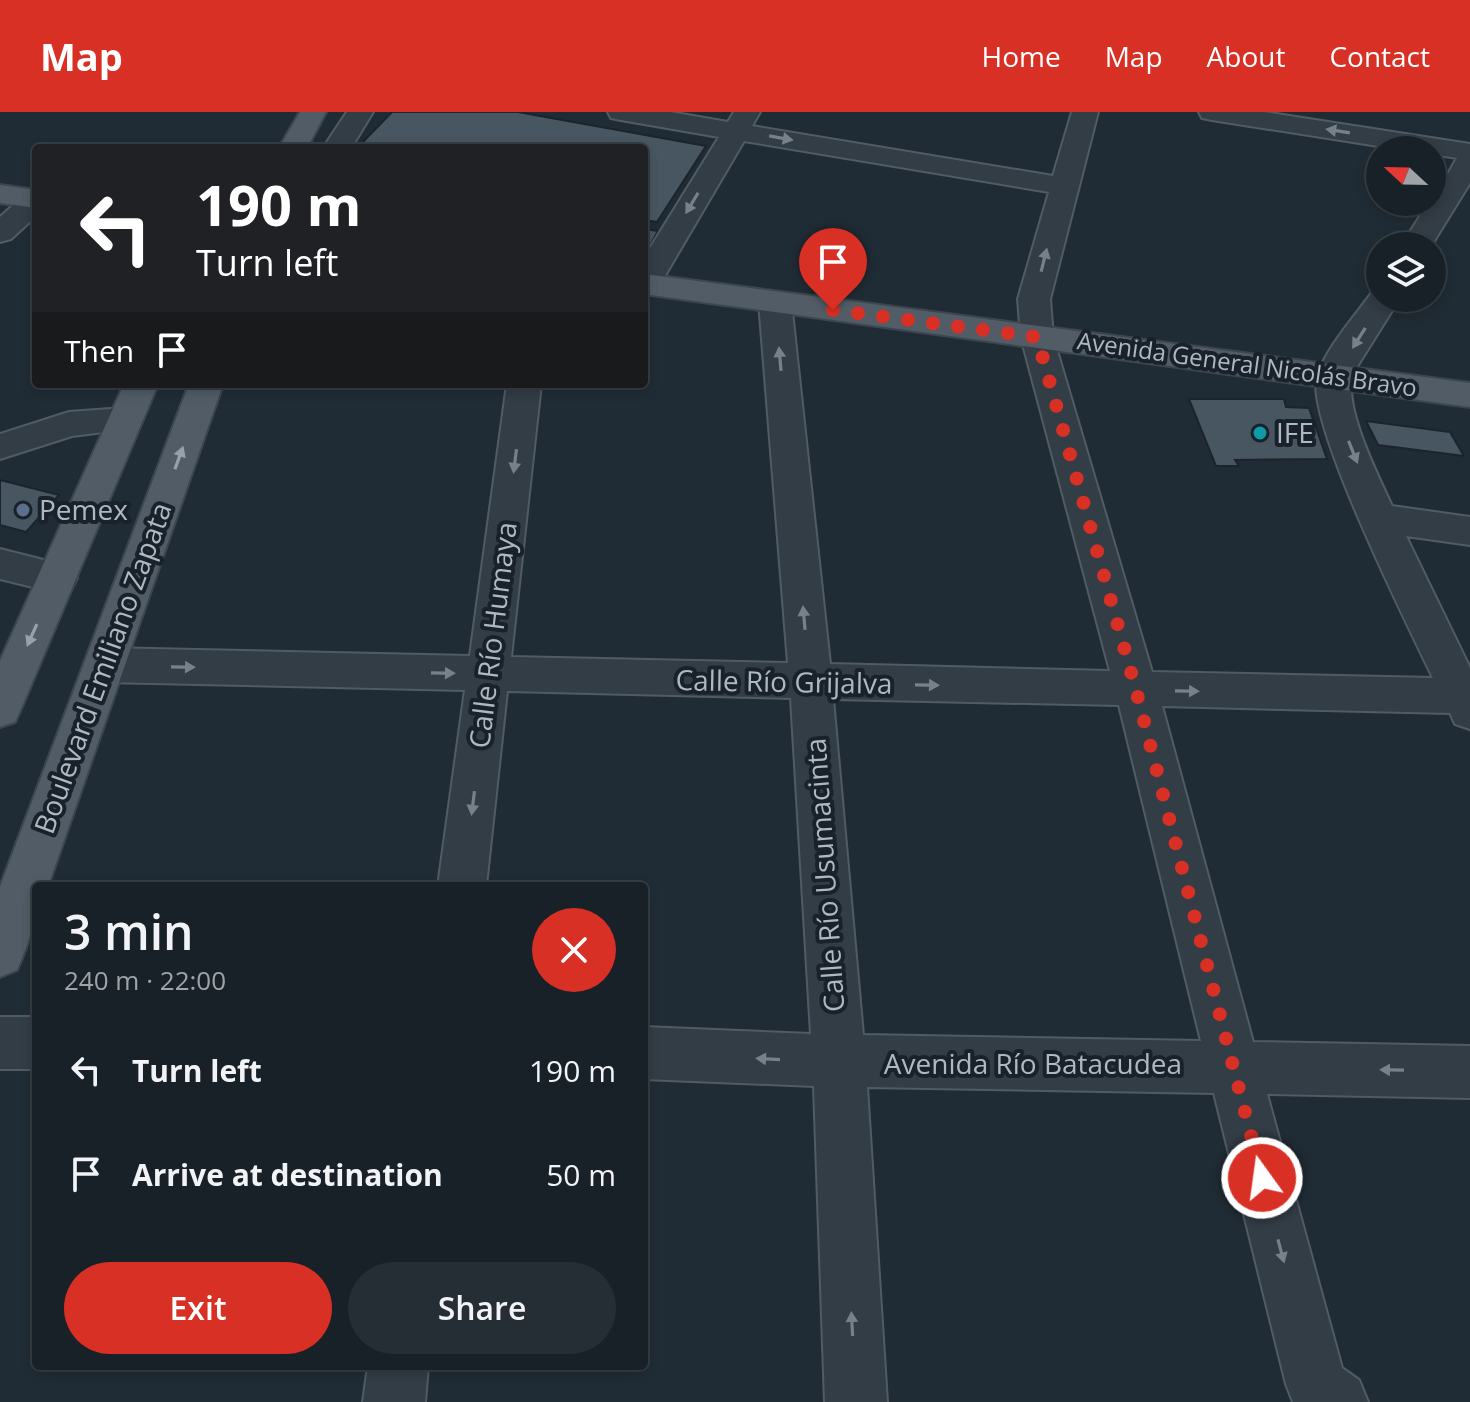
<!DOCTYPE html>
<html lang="en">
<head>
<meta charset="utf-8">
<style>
  body { margin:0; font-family:"Open Sans",sans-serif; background:#252e34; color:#f1f3f6; height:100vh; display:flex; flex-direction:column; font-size:30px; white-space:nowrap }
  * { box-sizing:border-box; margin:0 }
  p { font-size:26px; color:#9fa3a8 }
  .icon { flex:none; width:44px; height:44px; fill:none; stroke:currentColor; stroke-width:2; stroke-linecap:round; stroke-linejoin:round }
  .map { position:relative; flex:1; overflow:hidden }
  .details { position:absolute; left:32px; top:770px; width:616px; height:488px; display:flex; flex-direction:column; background:#182128; border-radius:8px; box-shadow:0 4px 12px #0003,0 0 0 2px #363e45 }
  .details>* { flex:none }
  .guide { position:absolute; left:32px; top:32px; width:616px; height:244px; border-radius:8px; box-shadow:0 4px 12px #0003,0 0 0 2px #363e45; background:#202124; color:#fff; overflow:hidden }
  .needle { width:52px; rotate:292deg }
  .buttons { position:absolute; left:1366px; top:24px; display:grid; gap:16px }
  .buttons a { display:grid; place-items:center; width:80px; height:80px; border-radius:50%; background:#182128; box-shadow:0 4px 12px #0003,0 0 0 2px #363e45; font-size:40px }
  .pin { position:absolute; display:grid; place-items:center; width:68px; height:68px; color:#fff; margin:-82px -34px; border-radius:50% 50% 50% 0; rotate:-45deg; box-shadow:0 0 8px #0007 }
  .pin .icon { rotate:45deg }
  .me { position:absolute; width:88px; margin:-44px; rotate:346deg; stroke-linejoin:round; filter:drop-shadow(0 0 6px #0008) }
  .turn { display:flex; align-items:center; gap:28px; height:168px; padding:0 32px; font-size:36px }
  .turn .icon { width:104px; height:104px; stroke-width:2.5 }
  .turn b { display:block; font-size:56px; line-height:68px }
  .then { display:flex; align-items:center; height:76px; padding:0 32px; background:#0003; gap:16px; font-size:30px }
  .round { display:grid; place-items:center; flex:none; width:84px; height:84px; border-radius:42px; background:#252e34 }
  .headline { display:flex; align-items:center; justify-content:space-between; height:136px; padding:0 32px }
  h1 { font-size:48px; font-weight:600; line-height:60px }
  .cta { display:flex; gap:16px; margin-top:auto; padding:16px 32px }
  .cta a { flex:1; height:92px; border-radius:48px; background:#d93025; color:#fff; font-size:32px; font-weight:600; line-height:92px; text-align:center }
  .cta a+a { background:#252e34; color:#f1f3f6 }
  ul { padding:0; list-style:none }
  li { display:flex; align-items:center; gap:24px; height:104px; padding:0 32px }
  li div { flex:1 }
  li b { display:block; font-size:30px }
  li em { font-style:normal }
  header { display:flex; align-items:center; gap:48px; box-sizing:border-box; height:112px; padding:0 40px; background:#d93025; color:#fff }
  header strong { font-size:38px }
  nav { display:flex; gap:44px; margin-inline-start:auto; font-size:28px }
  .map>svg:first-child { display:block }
  .building { fill:#485661; stroke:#1b242c; stroke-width:2 }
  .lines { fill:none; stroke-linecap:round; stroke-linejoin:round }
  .minor-casing { stroke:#515b64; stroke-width:4 }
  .major-casing { stroke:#3d464f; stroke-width:4 }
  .minor { fill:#333d46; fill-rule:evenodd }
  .major { fill:#515c66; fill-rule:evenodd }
  .oneway { fill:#76818b }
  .oneway2 { fill:#96a1ac }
  .route { stroke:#d93025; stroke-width:14; stroke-dasharray:0 25.2 }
  .culture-dot { fill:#0f9aa8; stroke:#19222a; stroke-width:3 }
  .service-dot { fill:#5c6f8a; stroke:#19222a; stroke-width:3 }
  .labels { text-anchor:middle; stroke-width:8; stroke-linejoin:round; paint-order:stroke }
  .far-street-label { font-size:24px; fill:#adb8c3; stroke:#19222a }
  .poi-label { font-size:28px; fill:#adb8c3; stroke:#19222a; text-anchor:start }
  .street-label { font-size:28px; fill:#adb8c3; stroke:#19222a }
</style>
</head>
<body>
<header>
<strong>Map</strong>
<nav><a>Home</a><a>Map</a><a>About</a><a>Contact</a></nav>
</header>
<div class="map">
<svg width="1470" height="1290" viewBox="0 0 1470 1290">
  <rect width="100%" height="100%" fill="#202c35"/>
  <!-- building -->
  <path class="building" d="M392,0h126l188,34 -49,76 -13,-2v-72l-285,-2z
    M644,117l14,2 -13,24h-1z
    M1189,287h95l2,8 23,1 18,51 -92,1 4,6h-23z
    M1366,309l84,11 14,24 -86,-11z
    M0,368l59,15 -33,37 -26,-7z"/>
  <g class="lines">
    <!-- minor casing -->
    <g class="minor-casing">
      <path id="minor" d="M347,0h26l-22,36h-28z
        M608,0h62l58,10 6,-10h26l-8,14 301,50 19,-64h26l-48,187 3,38 99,335 281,6c-24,-50 -127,-256 -116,-300 7,-28 39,-63 56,-87l7,-2v9h20l-47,75c-11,33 25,102 39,133l78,11v28l-64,-9 64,132v61l-15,-5 -5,-11 -288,-7 91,336 217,4v52l-203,-4 75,274 17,12 9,22h-75l-7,-18 -72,-291 -347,-6 20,315h-62l-11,-316 -170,-7v-52l167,7 -20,-336 -284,-7 -21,195h-48l27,-196 -360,-8 -15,-5 -6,-12 6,-12 15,-5 365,8 37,-272h34l-30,273 277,6 -29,-361 5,-7 11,-3 11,3 5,7 39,362 280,7 -89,-334 -3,-38 31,-107 -305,-51 -84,143 -5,7 -11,3v-36l75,-121 -98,-17 -10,-2zM833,587l286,6 82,336 -338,-6z
        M1199,0h65l206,32v39l-39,63h-30l28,-44h3l25,-44 -25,-4v-4h-28l-192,-30 -10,-2z
        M36,79v25l-25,23 -11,3v-25l26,-23z
        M124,296l12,4 6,8 -6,8 -64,8 -72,23v-25l69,-22z
        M0,437l71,18 6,11 -6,11 -14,4 -57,-14z
        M0,905h36v52h-36z
        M368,1254h60l-3,36h-62z"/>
    </g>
    <!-- major casing -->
    <g class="major-casing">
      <path id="major" d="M300,0h26l-19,36h-28z
        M0,73l36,5v18l-36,-5z
        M644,162l826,109v24l-826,-113z
        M124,272h34l-137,325 -6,13 -15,5v-66z
        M189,272h34l-175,502h-12c0,35 -5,52 -19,84l-17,7v-90z"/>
    </g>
    <!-- minor -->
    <use href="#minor" class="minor"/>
    <!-- major -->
    <use href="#major" class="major"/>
  </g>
  <!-- one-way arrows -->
  <defs><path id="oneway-solid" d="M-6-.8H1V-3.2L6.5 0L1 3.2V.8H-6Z" transform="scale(2)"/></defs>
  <g class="oneway">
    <use href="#oneway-solid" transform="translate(1338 19) rotate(-171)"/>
    <use href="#oneway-solid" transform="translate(781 26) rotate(10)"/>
    <use href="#oneway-solid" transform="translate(692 91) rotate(121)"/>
    <use href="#oneway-solid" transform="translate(1044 148) rotate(-76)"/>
    <use href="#oneway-solid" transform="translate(1359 226) rotate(122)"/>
    <use href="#oneway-solid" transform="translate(780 247) rotate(-95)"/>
    <use href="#oneway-solid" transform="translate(1353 340) rotate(68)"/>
    <use href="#oneway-solid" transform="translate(515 349) rotate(97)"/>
    <use href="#oneway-solid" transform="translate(804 506) rotate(-95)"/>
    <use href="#oneway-solid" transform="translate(183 555) rotate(1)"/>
    <use href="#oneway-solid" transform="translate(443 561) rotate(1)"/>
    <use href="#oneway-solid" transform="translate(927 573) rotate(1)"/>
    <use href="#oneway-solid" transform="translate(1187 579) rotate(1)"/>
    <use href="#oneway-solid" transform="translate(473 691) rotate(97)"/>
    <use href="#oneway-solid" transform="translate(768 947) rotate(-177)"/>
    <use href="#oneway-solid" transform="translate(1392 958) rotate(-179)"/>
    <use href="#oneway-solid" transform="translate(1281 1139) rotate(75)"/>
    <use href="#oneway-solid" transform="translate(852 1212) rotate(-93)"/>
  </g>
  <g class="oneway2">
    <use href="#oneway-solid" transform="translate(179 346) rotate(-70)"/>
    <use href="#oneway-solid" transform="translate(32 523) rotate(114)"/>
  </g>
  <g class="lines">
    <!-- route -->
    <path class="route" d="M833,198l204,27 99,353 126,488"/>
  </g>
  <!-- markers -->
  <circle class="culture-dot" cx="1260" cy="321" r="8"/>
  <circle class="service-dot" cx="23" cy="398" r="8"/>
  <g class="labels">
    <!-- far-street labels -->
    <g class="far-street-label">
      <text transform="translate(1247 253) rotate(8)" y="8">Avenida General Nicolás Bravo</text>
    </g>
    <!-- poi labels -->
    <g class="poi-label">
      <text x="1276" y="331">IFE</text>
      <text x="39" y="408">Pemex</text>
    </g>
    <!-- street labels -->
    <g class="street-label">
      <text transform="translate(493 523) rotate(-83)" y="10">Calle Río Humaya</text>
      <text transform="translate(103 556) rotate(-70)" y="10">Boulevard Emiliano Zapata</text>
      <text transform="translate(784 570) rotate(1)" y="10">Calle Río Grijalva</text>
      <text transform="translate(825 763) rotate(-94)" y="10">Calle Río Usumacinta</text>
      <text x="1033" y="962">Avenida Río Batacudea</text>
    </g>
  </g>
</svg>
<div class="buttons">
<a><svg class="needle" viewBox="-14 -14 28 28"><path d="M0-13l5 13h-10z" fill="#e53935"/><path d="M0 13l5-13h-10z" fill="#9fa3a8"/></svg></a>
<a><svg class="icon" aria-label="layers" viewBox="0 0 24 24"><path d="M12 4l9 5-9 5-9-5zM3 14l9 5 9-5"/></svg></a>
</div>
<div class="pin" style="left:833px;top:198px;background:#d93025"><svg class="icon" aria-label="arrive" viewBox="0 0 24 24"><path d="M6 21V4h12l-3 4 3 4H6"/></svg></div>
<svg class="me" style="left:1262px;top:1066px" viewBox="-20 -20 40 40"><circle r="17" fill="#d93025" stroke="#fff" stroke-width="3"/><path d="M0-11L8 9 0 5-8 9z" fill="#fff"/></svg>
<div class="guide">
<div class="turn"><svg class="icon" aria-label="left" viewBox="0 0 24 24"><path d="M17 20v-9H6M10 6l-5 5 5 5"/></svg><div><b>190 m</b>Turn left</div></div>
<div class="then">Then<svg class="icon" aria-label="arrive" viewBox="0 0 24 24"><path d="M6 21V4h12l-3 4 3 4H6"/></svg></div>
</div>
<section class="details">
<div class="headline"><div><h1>3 min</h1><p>240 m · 22:00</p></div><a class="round" style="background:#d93025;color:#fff"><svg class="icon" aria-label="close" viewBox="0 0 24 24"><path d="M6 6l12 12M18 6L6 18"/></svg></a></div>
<ul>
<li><svg class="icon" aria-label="left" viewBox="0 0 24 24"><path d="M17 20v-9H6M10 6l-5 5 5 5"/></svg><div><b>Turn left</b></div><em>190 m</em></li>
<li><svg class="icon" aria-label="arrive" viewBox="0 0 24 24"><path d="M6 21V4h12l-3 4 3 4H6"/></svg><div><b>Arrive at destination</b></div><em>50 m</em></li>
</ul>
<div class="cta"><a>Exit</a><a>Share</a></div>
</section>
</div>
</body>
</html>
